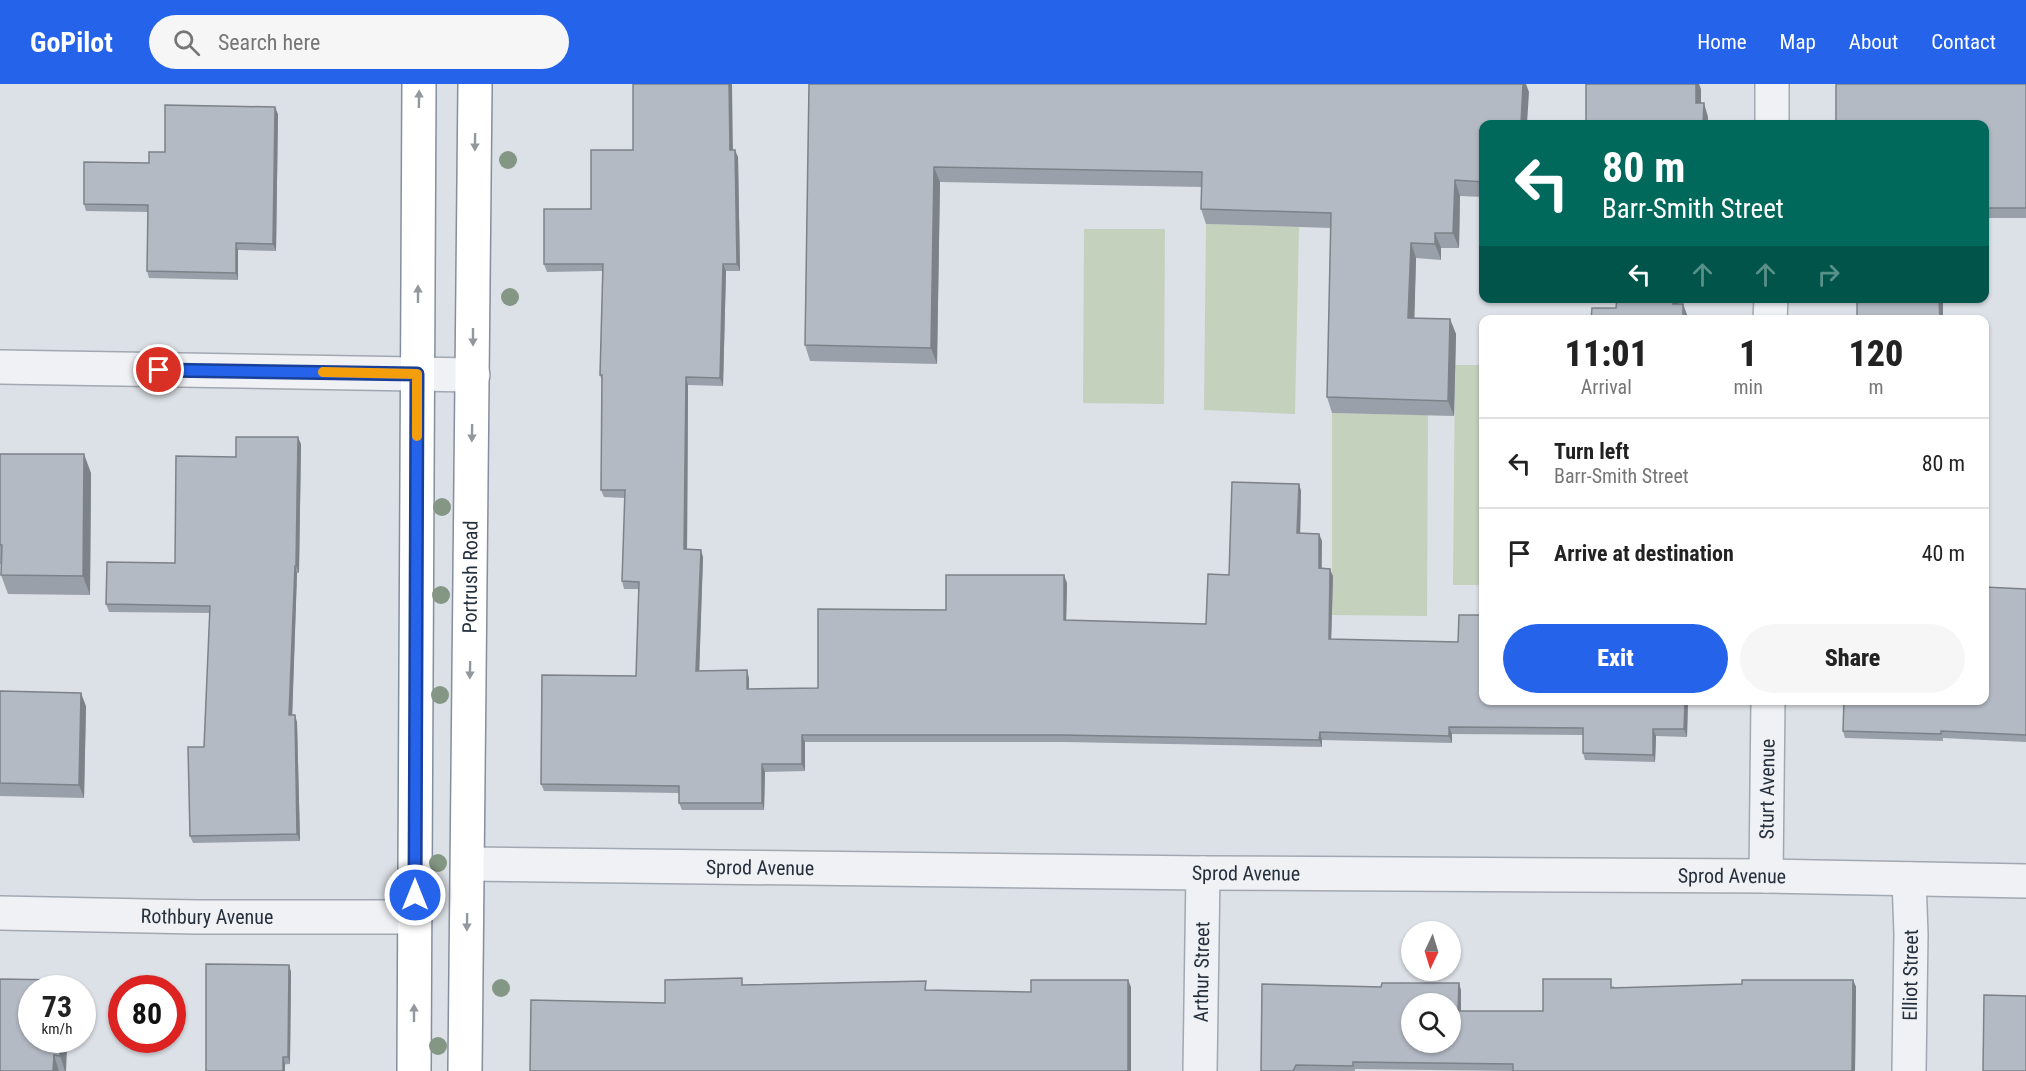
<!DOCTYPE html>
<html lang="en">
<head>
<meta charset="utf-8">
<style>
  body { margin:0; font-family:"Roboto Condensed",sans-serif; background:#f6f6f6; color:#222; height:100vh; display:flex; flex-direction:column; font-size:22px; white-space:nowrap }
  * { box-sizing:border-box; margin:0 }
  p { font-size:20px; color:#767676 }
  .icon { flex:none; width:33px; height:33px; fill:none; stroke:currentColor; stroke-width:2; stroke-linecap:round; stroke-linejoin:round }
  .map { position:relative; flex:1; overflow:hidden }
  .sheet { position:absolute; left:1479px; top:231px; width:510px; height:390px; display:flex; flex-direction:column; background:#fff; border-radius:12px; box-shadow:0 2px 4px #0004 }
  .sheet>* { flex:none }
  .banner { position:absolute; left:1479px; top:36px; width:510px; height:183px; border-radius:12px; box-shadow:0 2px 4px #0004; background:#00695c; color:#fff; overflow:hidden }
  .needle { width:39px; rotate:184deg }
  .tools { position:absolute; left:1401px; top:837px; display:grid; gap:12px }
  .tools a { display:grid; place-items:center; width:60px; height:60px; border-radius:50%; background:#fff; box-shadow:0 2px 4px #0004; font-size:30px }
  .speed { position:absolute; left:18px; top:891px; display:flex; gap:12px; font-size:30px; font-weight:700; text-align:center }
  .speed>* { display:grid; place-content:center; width:78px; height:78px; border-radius:50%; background:#fff; box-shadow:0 2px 4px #0004; line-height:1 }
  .speed small { font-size:15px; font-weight:400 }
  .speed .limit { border:9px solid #d22; background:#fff; color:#111 }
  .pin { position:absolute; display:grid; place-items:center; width:51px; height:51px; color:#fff; margin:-26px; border:3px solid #fff; border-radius:50%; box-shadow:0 2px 6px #0007 }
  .me { position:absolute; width:66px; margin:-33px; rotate:0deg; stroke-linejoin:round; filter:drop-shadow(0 0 4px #0008) }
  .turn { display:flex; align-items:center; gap:21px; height:126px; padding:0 24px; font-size:27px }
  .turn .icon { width:78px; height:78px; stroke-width:2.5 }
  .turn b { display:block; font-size:42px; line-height:51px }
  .lanes { display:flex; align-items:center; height:57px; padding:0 24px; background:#0003; justify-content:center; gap:30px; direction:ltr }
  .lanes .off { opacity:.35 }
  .eta { display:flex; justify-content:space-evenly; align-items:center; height:102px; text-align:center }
  .eta b { font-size:36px; font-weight:800; line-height:42px }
  .action { display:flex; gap:12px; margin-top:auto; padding:12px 24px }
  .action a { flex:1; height:69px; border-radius:36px; background:#2563eb; color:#fff; font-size:24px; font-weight:800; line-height:69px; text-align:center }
  .action a+a { background:#f6f6f6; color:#222 }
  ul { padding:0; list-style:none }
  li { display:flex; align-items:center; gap:18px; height:90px; padding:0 24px; border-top:2px solid #e0e0e0 }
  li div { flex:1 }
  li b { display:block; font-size:22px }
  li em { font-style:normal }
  header { display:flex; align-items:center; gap:36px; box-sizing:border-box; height:84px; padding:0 30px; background:#2563eb; color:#fff }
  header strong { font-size:28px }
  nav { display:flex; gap:33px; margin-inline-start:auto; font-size:21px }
  .search { width:420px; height:54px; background:#f6f6f6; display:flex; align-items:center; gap:15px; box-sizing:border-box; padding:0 21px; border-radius:33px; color:#767676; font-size:22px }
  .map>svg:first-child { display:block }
  .green { fill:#c3d1bd }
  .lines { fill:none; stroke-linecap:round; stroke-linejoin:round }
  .minor-casing { stroke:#a2a8b1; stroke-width:36 }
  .highway-casing { stroke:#838f9e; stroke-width:36 }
  .minor { stroke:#eff1f5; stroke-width:33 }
  .highway { stroke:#fff; stroke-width:33 }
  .tree { fill:#849684 }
  .wall { fill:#9aa0a9 }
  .shaded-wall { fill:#7d8289 }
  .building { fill:#b3bac4; stroke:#7d8289; stroke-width:1.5; fill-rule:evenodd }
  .oneway { fill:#92989e }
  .route-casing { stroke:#184099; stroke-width:15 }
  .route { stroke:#2563eb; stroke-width:10 }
  .slow { stroke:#f59e0b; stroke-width:10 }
  .labels { text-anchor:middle; stroke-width:6; stroke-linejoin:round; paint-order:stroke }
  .street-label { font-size:20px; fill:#26303d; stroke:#ebf0f5 }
</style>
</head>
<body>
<header>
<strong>GoPilot</strong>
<div class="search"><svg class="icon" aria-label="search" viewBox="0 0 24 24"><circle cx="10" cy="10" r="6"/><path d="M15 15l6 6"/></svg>Search here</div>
<nav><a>Home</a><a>Map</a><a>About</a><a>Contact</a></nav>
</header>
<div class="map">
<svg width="2026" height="987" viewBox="0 0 2026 987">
  <rect width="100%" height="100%" fill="#dce1e7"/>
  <!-- green -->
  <path class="green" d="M1206,140l93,3 -4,187 -91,-4z
    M1084,145h81l-1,175 -81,-1z
    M1455,281h28v220h-30z
    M1332,329l96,2 -1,201 -95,-1z"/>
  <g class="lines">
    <!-- minor casing -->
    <g class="minor-casing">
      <g id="minor">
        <path d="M1772,40v-40"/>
        <path d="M1770,236l1,-22"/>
        <path d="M0,283l473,8"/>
        <path id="s1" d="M468,780l735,9 563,3 260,5"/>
        <path id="s2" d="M1766,792l2,-176"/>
        <path id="s3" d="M0,829l197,4h218"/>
        <path id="s4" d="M1200,987l3,-198"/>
        <path id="s5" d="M1909,987l2,-137 -2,-55"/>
      </g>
    </g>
    <!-- highway casing -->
    <g class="highway-casing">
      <g id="highway">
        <path d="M414,987l5,-987"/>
        <path id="s6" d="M465,987l10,-987"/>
      </g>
    </g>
    <!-- minor -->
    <use href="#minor" class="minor"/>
    <!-- highway -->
    <use href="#highway" class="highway"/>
  </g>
  <!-- trees -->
  <g class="tree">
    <circle cx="508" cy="76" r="9"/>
    <circle cx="510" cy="213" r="9"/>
    <circle cx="442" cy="423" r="9"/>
    <circle cx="441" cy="511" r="9"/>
    <circle cx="440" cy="611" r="9"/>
    <circle cx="438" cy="779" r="9"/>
    <circle cx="501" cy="904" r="9"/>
    <circle cx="438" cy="962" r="9"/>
  </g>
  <!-- wall -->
  <path class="wall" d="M732,0v66l6,7 2,114h-14l-3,115 -35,-1 -1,164 16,8 -4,114 50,7v11l69,-1 128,-78 121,-27 -1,37 140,4 23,-49 70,-91 2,7 -1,42 19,1 3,7v27l11,8 -2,63 153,61h204l-1,37 -31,-1 -1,26 -70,-2 -2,-7v-18l-131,-1v9l-130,-3v7l-257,-5h-260v29l-40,1 -1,38h-82l-3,-7v-10l-135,-2 -3,-7 95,-108 3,-87h-15l-2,-8 3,-83 -21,-1 -3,-7 1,-109 -2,-6 3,-104 -56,1 -3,-8 47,-55 42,-59z
    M809,0l720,8 -45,32v73l-24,-1 -1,52h-18v12l-25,-2 -2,60 36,1 6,15 -2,82 -122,-3 -5,-16 4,-169 -125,-4 -5,-15 1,-22 -262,-5 -3,182 -127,-3 -5,-16z
    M2026,0v134h-42v-94z
    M278,30l-2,137 -38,-1v30l-89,-2 -2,-7 1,-59 -62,-1 -2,-7 81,-52z
    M301,360l-2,129h-2l-5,142 5,7 3,119 -107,2 -3,-7 14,-89 6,-134 -101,-1 -3,-8 69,-41 61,-106z
    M0,370l91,19 -1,122 -82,-1 -7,-19v-11h-1z
    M2026,505v153l-83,-4v3l-98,-3 -2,-7z
    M0,607l86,15 -2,92 -84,-2z
    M289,881l2,7 -1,92 -84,7z
    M0,895l61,1 3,8h-32v52h35l-1,31h-66z
    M1853,896l3,7 -1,84h-342l-158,-2v2h-94l120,-84 78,-4 2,8v20h82l71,-25v2z"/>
  <!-- shaded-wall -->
  <path class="shaded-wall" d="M729,0h3l1,73 -3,-7z
    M1523,0h3l3,8 -2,32h-6z
    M1696,0h3l2,5v27l-5,-13z
    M1704,19l4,14v7h-5z
    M275,23l3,7 -2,137 -3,-7z
    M735,66l3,7 2,114 -3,-7z
    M934,83l6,15 -3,182 -6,-16z
    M1455,96l5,16 -1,52 -6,-15z
    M1435,149l6,15v12l-6,-16z
    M236,159l2,7v30l-2,-7z
    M1411,159l5,15 -2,76 -6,-16z
    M723,180l3,7 -3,115 -3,-8z
    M1673,214h5v19l-5,-13z
    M1939,214h4v22h-3z
    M1683,220l5,13v3h-5z
    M1450,235l6,15 -2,82 -6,-15z
    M686,293l2,8 -1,171 -3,-7z
    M298,353l3,7 -2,129 -3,-7z
    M84,370l7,19 -1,122 -7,-19z
    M1299,400l2,7 -1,49 -3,-7z
    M1319,450l3,7 -1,34 -2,-7z
    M701,466l2,7 -4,121 -3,-7z
    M295,482l2,7 -5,149 -3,-7z
    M1330,485l3,7 -2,70 -2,-7z
    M1064,491l3,8 -1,44 -2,-7z
    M747,586l2,8v18l-2,-7z
    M81,609l5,13 -2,92 -5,-13z
    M1685,616h3l-1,37 -3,-8z
    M295,631l2,7 3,119 -3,-7z
    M1449,643l3,7v9l-3,-7z
    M1653,645l3,7 -1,26 -2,-7z
    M1320,648l2,8v7l-3,-7z
    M802,651l3,7v29l-3,-7z
    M762,680l3,8 -1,38 -2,-7z
    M289,881l2,7 -1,92 -2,-7z
    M1128,896l3,7v84h-3z
    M1853,896l3,7 -1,84h-3z
    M1459,899l2,8v27l-3,-7z
    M60,956h7l-1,31h-1l-5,-15z
    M54,971l5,16h-6z
    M283,973l2,7v7h-2z"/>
  <!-- building -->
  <path class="building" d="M633,0h96l1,66h5l2,114h-14l-3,114 -34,-1 -2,172 17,1 -5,121 51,-1v19l71,-1v-79l128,1v-35h118v45l142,4 2,-50 21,1 3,-93 67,2 -2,49 22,1v34l11,1 -1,70 129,3 1,-27h25v85h201l-1,29h-31v26l-70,-2v-25l-134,-1v9l-129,-4 -1,8 -257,-5h-260v29h-40v39h-83v-17l-138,-2 1,-109 94,1 3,-94 -17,-1 3,-91h-24l1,-115h-2l3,-111h-59v-55h47v-59h42z
    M809,0h714l-2,40h-37v58l-29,-2 -2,53h-18v11l-24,-1 -3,75 42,1 -2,82 -121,-4 4,-184 -130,-4 1,-37 -268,-5 -3,181 -126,-3z
    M1586,0h110v19h8l-1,21h-117z
    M1836,0h190v124h-42v-84h-148z
    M165,21l110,2 -2,137 -37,-1v30l-89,-2 1,-66 -64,-1v-42l65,1v-11h16z
    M1617,214h56v6h10v16h-92l1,-12h24z
    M1857,214h82l1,22h-83z
    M236,353h62l-2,129h-1l-6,149h6l2,119 -107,2 -2,-89h16l6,-141 -104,-2 1,-42 68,1 1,-107 60,1z
    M0,370h84l-1,122 -82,-1 1,-30h-2z
    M1984,503l42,2v146l-85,-4v3l-98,-3 1,-31h140z
    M0,607l81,2 -2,92 -79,-2z
    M206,880l83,1 -1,92h-5v14h-77z
    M742,894v7l184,-4 -1,9 106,2v-12h97v91h-598l1,-71 134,3v-23z
    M0,895l61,1v8h-29v52h28v16l-6,-1 -1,16h-53z
    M1543,895h68v9l131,-4v-4h111l-1,91h-339v-7l-160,-2v4l-57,-1 -3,6h-32l1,-87 119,3 1,-4h77l-1,28h85zM1412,920h38v38h-38z
    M1984,911l42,1v75h-43z"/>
  <!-- one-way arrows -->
  <defs><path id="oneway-solid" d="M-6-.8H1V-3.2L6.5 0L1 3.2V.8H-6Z" transform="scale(1.5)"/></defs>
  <g class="oneway">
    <use href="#oneway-solid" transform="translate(419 15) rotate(-89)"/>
    <use href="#oneway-solid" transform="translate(475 58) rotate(91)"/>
    <use href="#oneway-solid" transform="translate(418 210) rotate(-90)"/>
    <use href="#oneway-solid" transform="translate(473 253) rotate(90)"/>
    <use href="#oneway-solid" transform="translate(472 349) rotate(91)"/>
    <use href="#oneway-solid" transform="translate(470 586) rotate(91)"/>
    <use href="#oneway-solid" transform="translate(467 838) rotate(91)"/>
    <use href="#oneway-solid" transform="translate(414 929) rotate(-90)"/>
  </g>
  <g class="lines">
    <!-- route casing -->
    <g class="route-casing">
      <path id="route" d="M159,286l258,4 -2,521"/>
    </g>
    <!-- route -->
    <use href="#route" class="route"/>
    <!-- slow -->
    <path class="slow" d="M323,288l94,2v62"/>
  </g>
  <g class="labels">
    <!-- street labels -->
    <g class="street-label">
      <text dy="7" stroke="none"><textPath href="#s6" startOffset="494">Portrush Road</textPath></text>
      <text dy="7" stroke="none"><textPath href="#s2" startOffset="87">Sturt Avenue</textPath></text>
      <text dy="7" stroke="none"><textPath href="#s1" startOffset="292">Sprod Avenue</textPath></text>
      <text dy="7" stroke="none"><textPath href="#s1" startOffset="778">Sprod Avenue</textPath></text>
      <text dy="7" stroke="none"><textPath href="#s1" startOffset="1264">Sprod Avenue</textPath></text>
      <text dy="7" stroke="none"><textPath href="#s3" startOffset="207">Rothbury Avenue</textPath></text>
      <text dy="7" stroke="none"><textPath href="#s4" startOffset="99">Arthur Street</textPath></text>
      <text dy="7" stroke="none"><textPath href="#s5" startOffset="96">Elliot Street</textPath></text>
    </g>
  </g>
</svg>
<div class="tools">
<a><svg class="needle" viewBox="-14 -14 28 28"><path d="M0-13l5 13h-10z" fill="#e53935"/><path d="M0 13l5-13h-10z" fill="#767676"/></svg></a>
<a><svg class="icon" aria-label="search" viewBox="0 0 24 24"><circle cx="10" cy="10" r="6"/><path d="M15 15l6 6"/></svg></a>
</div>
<div class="speed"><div>73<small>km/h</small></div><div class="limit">80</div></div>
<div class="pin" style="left:159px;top:286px;background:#d93025"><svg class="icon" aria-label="arrive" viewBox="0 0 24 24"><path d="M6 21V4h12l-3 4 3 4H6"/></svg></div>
<svg class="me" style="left:415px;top:811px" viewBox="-20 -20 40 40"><circle r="17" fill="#2563eb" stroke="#fff" stroke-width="3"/><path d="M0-11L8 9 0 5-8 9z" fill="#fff"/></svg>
<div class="banner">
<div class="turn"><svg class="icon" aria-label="left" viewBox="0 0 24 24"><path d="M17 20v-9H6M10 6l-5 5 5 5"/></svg><div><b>80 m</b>Barr-Smith Street</div></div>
<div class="lanes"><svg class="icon" aria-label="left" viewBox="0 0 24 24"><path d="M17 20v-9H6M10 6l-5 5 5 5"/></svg><svg class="icon off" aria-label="ahead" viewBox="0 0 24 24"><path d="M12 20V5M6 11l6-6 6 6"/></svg><svg class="icon off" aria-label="ahead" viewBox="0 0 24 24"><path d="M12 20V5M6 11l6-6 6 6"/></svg><svg class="icon off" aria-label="right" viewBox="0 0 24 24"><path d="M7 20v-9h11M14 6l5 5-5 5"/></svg></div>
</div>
<section class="sheet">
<div class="eta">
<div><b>11:01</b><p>Arrival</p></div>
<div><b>1</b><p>min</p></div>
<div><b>120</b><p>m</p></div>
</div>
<ul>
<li><svg class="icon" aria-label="left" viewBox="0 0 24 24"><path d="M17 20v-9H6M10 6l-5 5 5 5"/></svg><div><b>Turn left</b><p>Barr-Smith Street</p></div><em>80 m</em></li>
<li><svg class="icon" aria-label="arrive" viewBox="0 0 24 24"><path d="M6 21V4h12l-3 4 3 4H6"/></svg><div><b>Arrive at destination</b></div><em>40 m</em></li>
</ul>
<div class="action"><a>Exit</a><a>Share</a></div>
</section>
</div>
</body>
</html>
